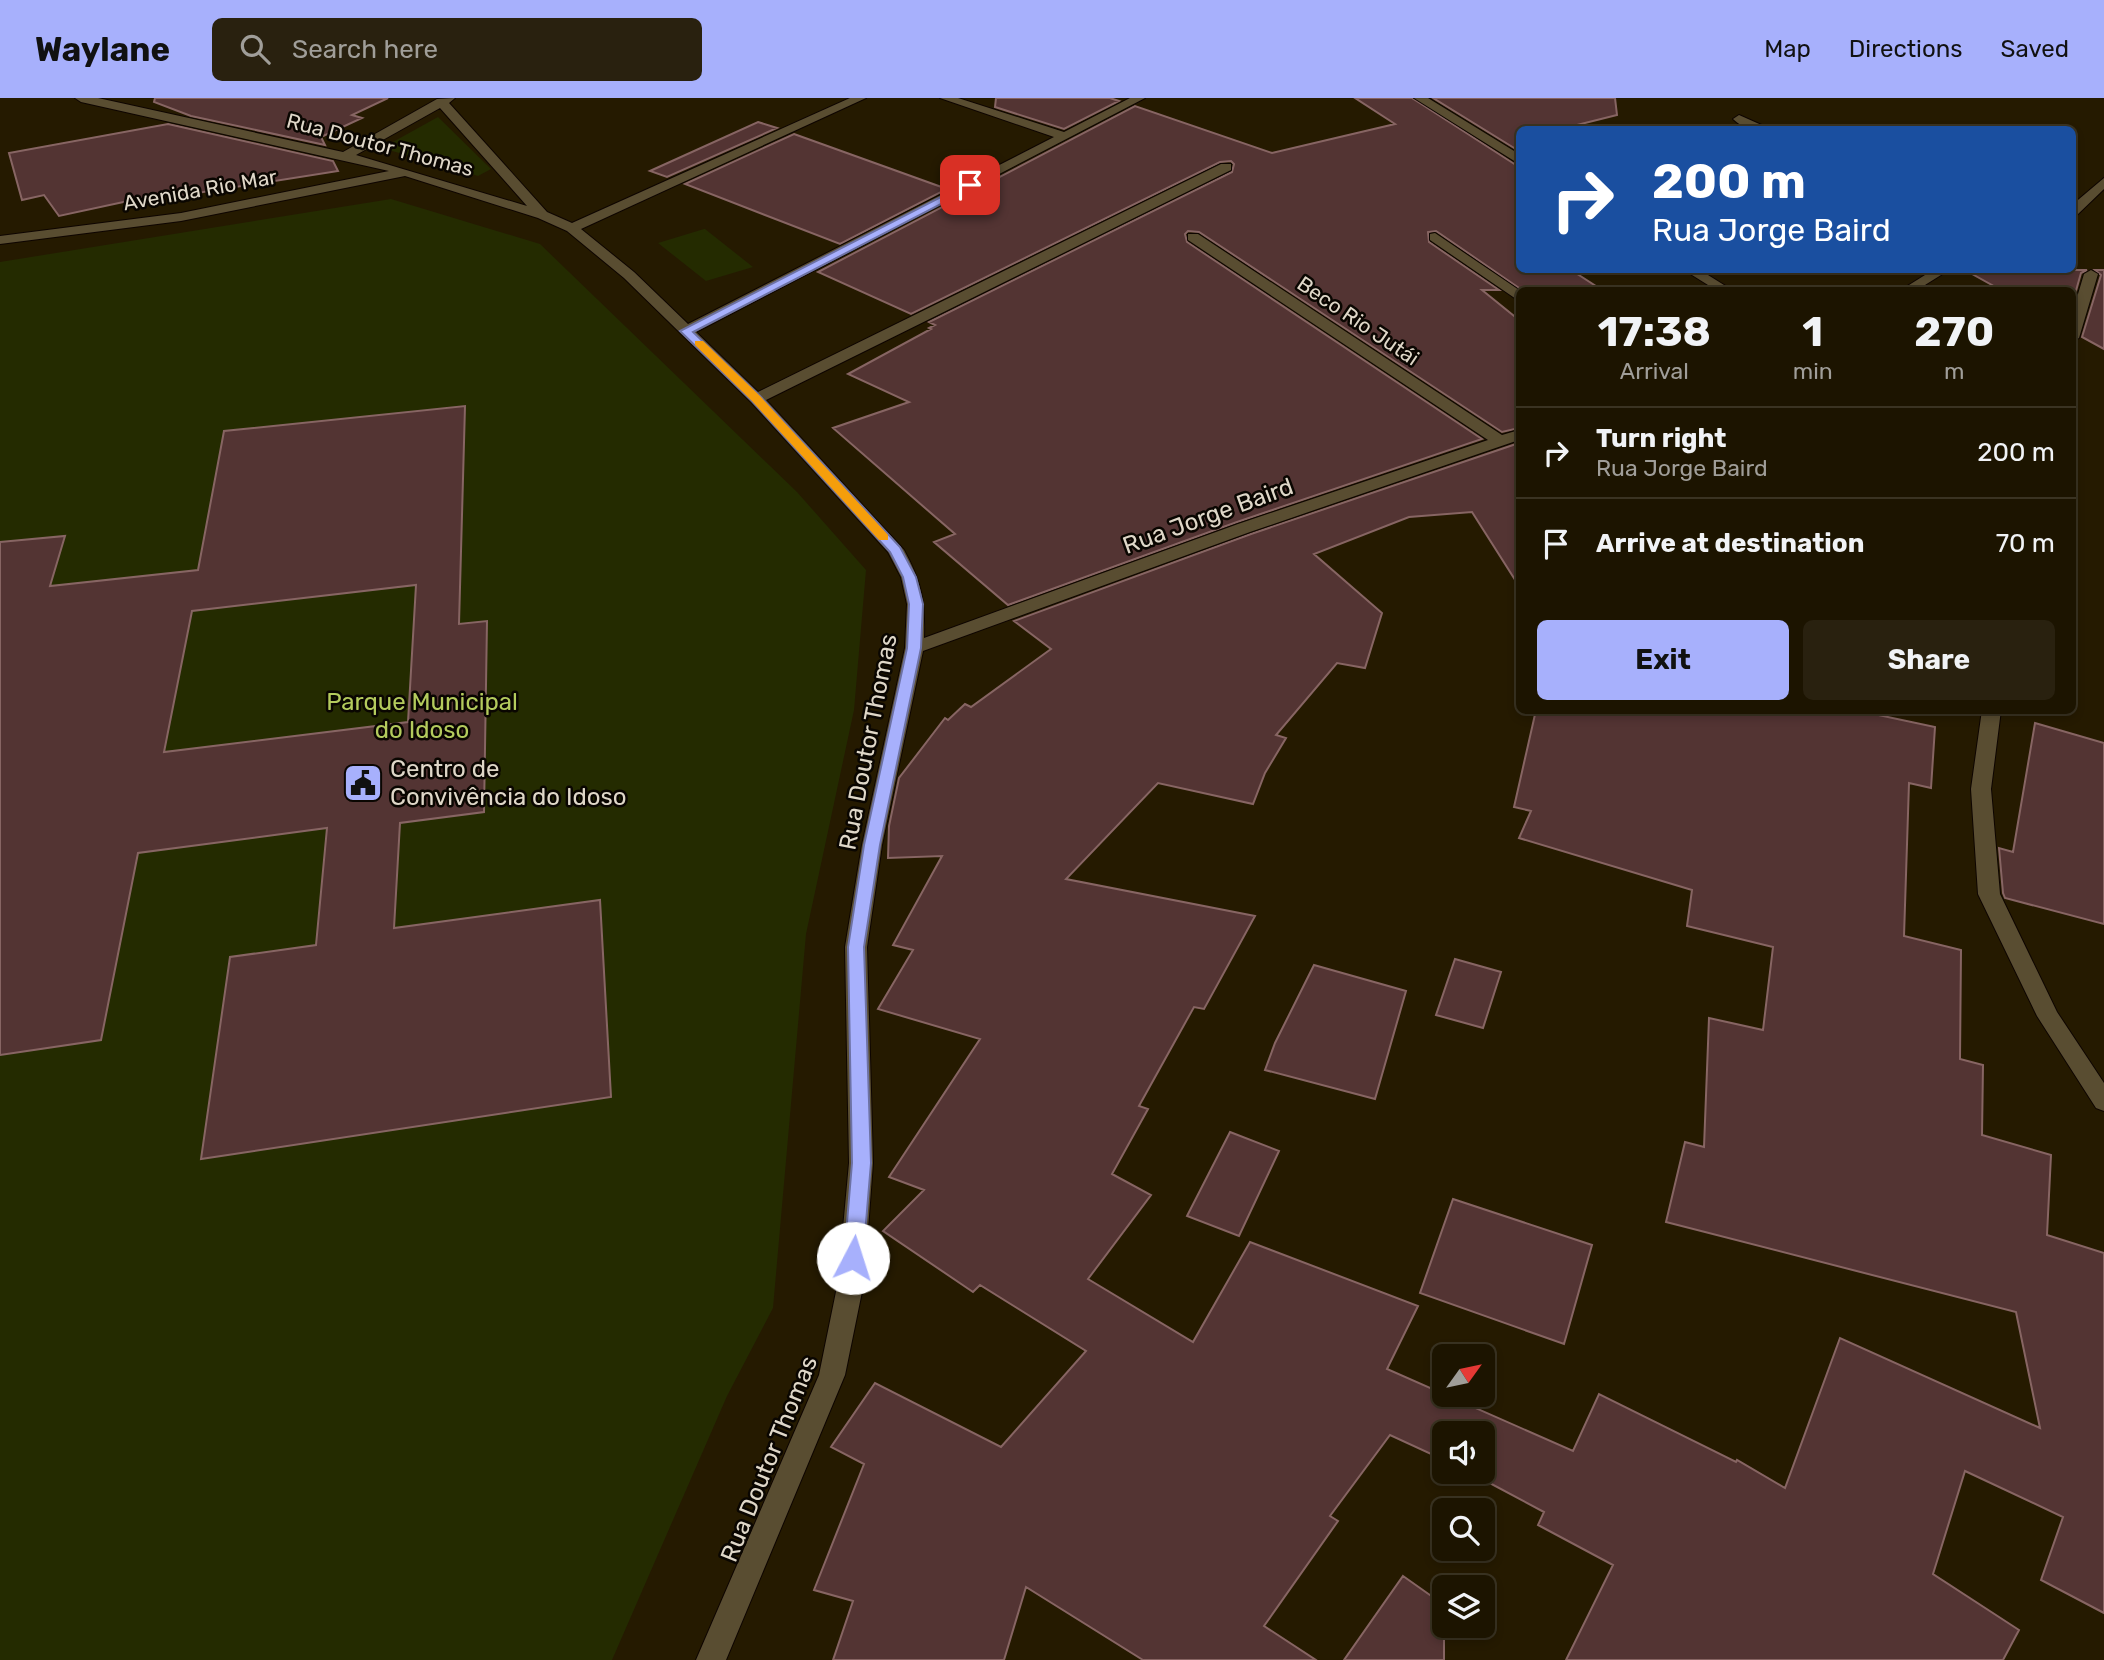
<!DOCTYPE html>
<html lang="en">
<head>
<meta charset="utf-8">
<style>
  body { margin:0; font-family:Rubik,sans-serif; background:#29210f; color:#f1f3f6; height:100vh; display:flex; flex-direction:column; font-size:26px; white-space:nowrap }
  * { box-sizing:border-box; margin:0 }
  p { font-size:23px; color:#a09e99 }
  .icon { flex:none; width:38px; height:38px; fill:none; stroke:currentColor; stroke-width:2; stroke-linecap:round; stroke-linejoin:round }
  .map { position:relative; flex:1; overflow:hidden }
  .drawer { position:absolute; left:1516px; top:189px; width:560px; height:427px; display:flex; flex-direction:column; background:#1c1400; border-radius:10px; box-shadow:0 4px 10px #0003,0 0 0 2px #3a3322 }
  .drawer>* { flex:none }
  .guide { position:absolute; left:1516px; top:28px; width:560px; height:147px; border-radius:10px; box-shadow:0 4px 10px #0003,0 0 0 2px #3a3322; background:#1a4fa0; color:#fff; overflow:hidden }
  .needle { width:46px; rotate:57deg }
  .buttons { position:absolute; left:1432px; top:1246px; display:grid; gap:14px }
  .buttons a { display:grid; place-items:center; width:63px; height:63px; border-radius:10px; background:#1c1400; box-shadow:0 4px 10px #0003,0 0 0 2px #3a3322; font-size:35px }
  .pin { position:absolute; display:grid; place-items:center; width:60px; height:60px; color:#fff; margin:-30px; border-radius:14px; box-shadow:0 4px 10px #0006 }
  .me { position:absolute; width:77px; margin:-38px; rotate:5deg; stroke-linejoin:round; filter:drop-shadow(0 0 5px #0008) }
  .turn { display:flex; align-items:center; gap:24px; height:147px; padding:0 21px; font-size:32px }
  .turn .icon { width:91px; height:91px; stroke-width:2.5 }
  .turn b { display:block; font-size:49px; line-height:60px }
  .eta { display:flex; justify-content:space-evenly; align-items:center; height:119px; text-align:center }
  .eta b { font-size:42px; font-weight:700; line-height:49px }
  .button { display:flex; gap:14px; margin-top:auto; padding:14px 21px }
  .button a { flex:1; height:80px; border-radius:10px; background:#a7b0fc; color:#111; font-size:28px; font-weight:700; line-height:80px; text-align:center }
  .button a+a { background:#29210f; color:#f1f3f6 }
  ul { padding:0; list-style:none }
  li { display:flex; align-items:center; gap:21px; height:91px; padding:0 21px; border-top:2px solid #3a3322 }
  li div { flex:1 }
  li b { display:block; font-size:26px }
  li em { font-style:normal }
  header { display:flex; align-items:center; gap:42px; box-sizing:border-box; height:98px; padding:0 35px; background:#a7b0fc; color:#111 }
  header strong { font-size:33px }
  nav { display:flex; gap:38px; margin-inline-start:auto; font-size:24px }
  .search { width:490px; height:63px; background:#29210f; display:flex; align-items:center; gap:18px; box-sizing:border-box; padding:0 24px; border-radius:10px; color:#a09e99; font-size:26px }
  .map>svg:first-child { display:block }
  .green { fill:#242b00 }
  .building { fill:#533433; stroke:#876563; stroke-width:2; fill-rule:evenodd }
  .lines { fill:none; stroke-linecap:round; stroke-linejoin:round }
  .minor-casing { stroke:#0e0500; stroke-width:2 }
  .minor { fill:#594d31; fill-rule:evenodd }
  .route { fill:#a7b0fc; stroke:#6d72a4; stroke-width:2 }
  .slow { fill:#f59e0b }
  .labels { text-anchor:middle; stroke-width:5; stroke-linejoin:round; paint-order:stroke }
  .far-street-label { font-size:21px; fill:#dfd7c8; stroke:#0a0601 }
  .street-label { font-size:24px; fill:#dfd7c8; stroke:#0a0601 }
  .park-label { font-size:24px; fill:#b4cb5d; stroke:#0a0601 }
  .poi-label { font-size:24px; fill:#dfd7c8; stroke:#0a0601; text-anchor:start }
</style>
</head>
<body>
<header>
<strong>Waylane</strong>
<div class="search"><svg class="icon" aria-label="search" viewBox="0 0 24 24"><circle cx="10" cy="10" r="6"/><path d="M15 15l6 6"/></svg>Search here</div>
<nav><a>Map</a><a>Directions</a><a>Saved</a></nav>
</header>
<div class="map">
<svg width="2104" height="1562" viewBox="0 0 2104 1562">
  <rect width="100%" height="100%" fill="#251a00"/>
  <!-- green -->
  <path class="green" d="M438,19l53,52 -13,7 -96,-28z
    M391,101l149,45 257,248 69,78 -12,140 -48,224 -33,374 -46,88 -115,264h-612v-1398z
    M704,131h1l48,38 -47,14 -48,-38z"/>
  <!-- building -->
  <path class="building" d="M155,0h233l-36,17 10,3 -41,19 4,8 -134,-29 -37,-14z
    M996,0h114l9,3 -55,28 -69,-22z
    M1355,0h57l107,69v103h52l31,20h-80l-86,-59 -8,1 1,10 70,48h-17l37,30v108l-17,4 -303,-200 -11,-1 -3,3 2,8 295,197 -245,83 -229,83 -74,-63 21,-8 -122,-106 76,-26 -61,-28 83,-45 -2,-1 6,-3 -6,-3 303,-150 2,-8 -3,-3 -11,1 -309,152 -93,-42 317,-166 137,47 123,-29z
    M1433,0h182l2,17 -60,15h-38v21z
    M758,24l19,6 -110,49 -17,-6z
    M168,26l165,37 5,10 -166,26 -2,-5 -111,24 -15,-21 -22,5 -13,-47z
    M794,36l153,55 -107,55 -155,-60z
    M1965,172h122l-6,3 -9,32v-15h-71z
    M2095,172h9v79l-22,-12 19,-62z
    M465,308l-6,218 28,-3 -3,191 -84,11 -6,105 206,-28 11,197 -410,62 29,-202 86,-12 11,-117 -189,25 -37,187 -101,15v-513l65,-6 -15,50 148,-16 26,-139zM416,487l-8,137 -244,30 28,-141z
    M1519,345v143l-47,-74 -63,5 -95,37 68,59 -17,55 -28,-5 -61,72 10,3 -21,35 -12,31 -95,-21 -92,96 189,37 -51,93 -10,-2 -55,99 9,3 -36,65 39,21 -63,84 105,63 57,-100 168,64 -31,63 186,82 26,-57 137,68 1,-2 48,28 55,-150 200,90 -24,-116 -350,-90 19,-80 19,5 5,-129 54,12 10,-83 -86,-21 5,-36 -173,-52 12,-27 -17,-4 22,-97h319l80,17 -4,61 -22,-5 -5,153 57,14 -1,109 23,6 -1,70 69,20 -4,80 57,18v360l-63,-33 22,-63 -98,-46 -32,103 86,56 -16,30h-437l47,-95 -75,-40 6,-13 -75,-40h13v-39h-38v27l-54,-25 -60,81 8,5 -74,105 52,34h-173l-117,-73 -22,73h-171l20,-59 -39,-11 50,-126 -33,-17 44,-64 126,64 85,-96 -106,-66 -7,7 -90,-61 41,-41 -35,-13 91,-138 -102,-30 35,-59 -20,-5 49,-89 -54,2 1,-32 10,-48 46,-60 3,2 17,-16 6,3 80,-58 -37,-28 237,-87z
    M2035,625l69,20v181l-99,-26 -2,-5 -4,-45 14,4z
    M1455,861l46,13 -18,56 -47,-13z
    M1314,867l92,26 -31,108 -110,-29 10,-27z
    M1230,1034l49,19 -40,85 -52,-20z
    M1453,1101l139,46 -28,99 -144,-51z
    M1403,1478l41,29v55h-100z"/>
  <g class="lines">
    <!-- minor casing -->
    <g class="minor-casing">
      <path id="minor" d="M75,0h23l245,54 94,-53 18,-1 -6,5 98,109 25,11 278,-125h16l-285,131 53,43 54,52 366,-187 -114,-39h18l106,34 66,-34h15l-449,234 62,60 463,-228h10v6l-465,230 138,150c18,33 21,51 20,88l314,-114 250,-84 -300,-200v-6h10l304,201 17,-5v10l-269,92 -327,119 -41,194 -15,102 6,216 -9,119 -19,93 -119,285h-30l123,-285 19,-93 11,-119 -4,-216 17,-102 43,-197 2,-44 -6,-27 -13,-25 -137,-150 -127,-124 -57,-47 -29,-13 -133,-42 -224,45 -181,23v-8l181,-23 208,-42 -308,-69zM440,10l87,98 -171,-51z
        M1414,0h14l91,56v10z
        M1739,17l27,12 2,3c-14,0 -25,-1 -35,-11z
        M2104,80v11l-27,26 -5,1v-11z
        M1435,135l84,57v11l-89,-61v-6z
        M1684,172h16l32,20h-16z
        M1933,172h16l-32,20h-16z
        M2091,172l7,4 -19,64 -7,4v-28l12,-40z
        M1982,612h19l-10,79 9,105 57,118 47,71v28l-8,-3 -59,-92 -59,-122 -7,-105z"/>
    </g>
    <!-- minor -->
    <use href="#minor" class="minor"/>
  </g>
  <!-- route -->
  <path class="route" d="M970,84l5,3 -1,2 -281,145 67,64 140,151 16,30 7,27 -2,44 -41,197 -16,102 7,216 -8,95 -3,6 -7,2 -6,-2 -3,-6 8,-95 -4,-216 16,-102 43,-197 2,-44 -6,-27 -13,-25 -138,-151 -72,-70z"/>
  <!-- slow -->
  <path class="slow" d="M695,243h8l57,55 128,139v5h-9l-127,-139 -57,-56z"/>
  <!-- icons -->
  <defs>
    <g id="civic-square" transform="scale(2.0125)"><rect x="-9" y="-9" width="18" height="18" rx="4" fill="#a7b0fc" stroke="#0a0601"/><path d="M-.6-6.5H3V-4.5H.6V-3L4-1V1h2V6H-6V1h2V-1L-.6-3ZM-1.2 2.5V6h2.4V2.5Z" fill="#111"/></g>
  </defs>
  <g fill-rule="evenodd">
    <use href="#civic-square" x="363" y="685"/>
  </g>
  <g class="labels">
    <!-- far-street labels -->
    <g class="far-street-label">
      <text transform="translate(380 47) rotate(15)" y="7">Rua Doutor Thomas</text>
      <text transform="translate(200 92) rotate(-10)" y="7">Avenida Rio Mar</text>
      <text transform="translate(1358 223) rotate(34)" y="7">Beco Rio Jutái</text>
    </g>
    <!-- street labels -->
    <g class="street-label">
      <text transform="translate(1208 418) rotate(-20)" y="8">Rua Jorge Baird</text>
      <text transform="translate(868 644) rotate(-79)" y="8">Rua Doutor Thomas</text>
      <text transform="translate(769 1361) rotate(-68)" y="8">Rua Doutor Thomas</text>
    </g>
    <!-- park labels -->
    <g class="park-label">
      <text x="422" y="612">Parque Municipal<tspan x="422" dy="28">do Idoso</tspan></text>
    </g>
    <!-- poi labels -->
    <g class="poi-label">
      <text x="390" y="679">Centro de<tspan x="390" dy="28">Convivência do Idoso</tspan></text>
    </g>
  </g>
</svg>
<div class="buttons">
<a><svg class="needle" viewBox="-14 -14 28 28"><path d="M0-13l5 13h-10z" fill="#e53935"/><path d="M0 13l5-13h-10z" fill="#a09e99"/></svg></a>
<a><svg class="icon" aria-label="sound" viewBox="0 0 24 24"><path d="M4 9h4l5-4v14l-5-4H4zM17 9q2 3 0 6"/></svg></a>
<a><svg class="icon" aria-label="search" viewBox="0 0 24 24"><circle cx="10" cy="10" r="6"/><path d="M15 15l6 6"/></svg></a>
<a><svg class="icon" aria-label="layers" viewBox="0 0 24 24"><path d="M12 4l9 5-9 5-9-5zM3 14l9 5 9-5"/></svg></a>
</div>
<div class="pin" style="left:970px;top:87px;background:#d93025"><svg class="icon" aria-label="arrive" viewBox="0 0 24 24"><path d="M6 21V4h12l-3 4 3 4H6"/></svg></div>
<svg class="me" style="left:853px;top:1160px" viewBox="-20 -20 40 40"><circle r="19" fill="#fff"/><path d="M0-13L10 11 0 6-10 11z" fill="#a7b0fc"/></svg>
<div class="guide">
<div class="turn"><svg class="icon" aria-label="right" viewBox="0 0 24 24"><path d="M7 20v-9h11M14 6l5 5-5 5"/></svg><div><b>200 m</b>Rua Jorge Baird</div></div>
</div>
<section class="drawer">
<div class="eta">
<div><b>17:38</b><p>Arrival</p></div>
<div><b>1</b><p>min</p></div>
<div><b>270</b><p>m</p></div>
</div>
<ul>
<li><svg class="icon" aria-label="right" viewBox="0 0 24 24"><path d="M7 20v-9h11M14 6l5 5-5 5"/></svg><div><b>Turn right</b><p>Rua Jorge Baird</p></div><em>200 m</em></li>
<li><svg class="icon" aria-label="arrive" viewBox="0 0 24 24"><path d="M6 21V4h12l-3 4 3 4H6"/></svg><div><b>Arrive at destination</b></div><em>70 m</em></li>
</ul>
<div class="button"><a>Exit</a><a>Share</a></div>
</section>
</div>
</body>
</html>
